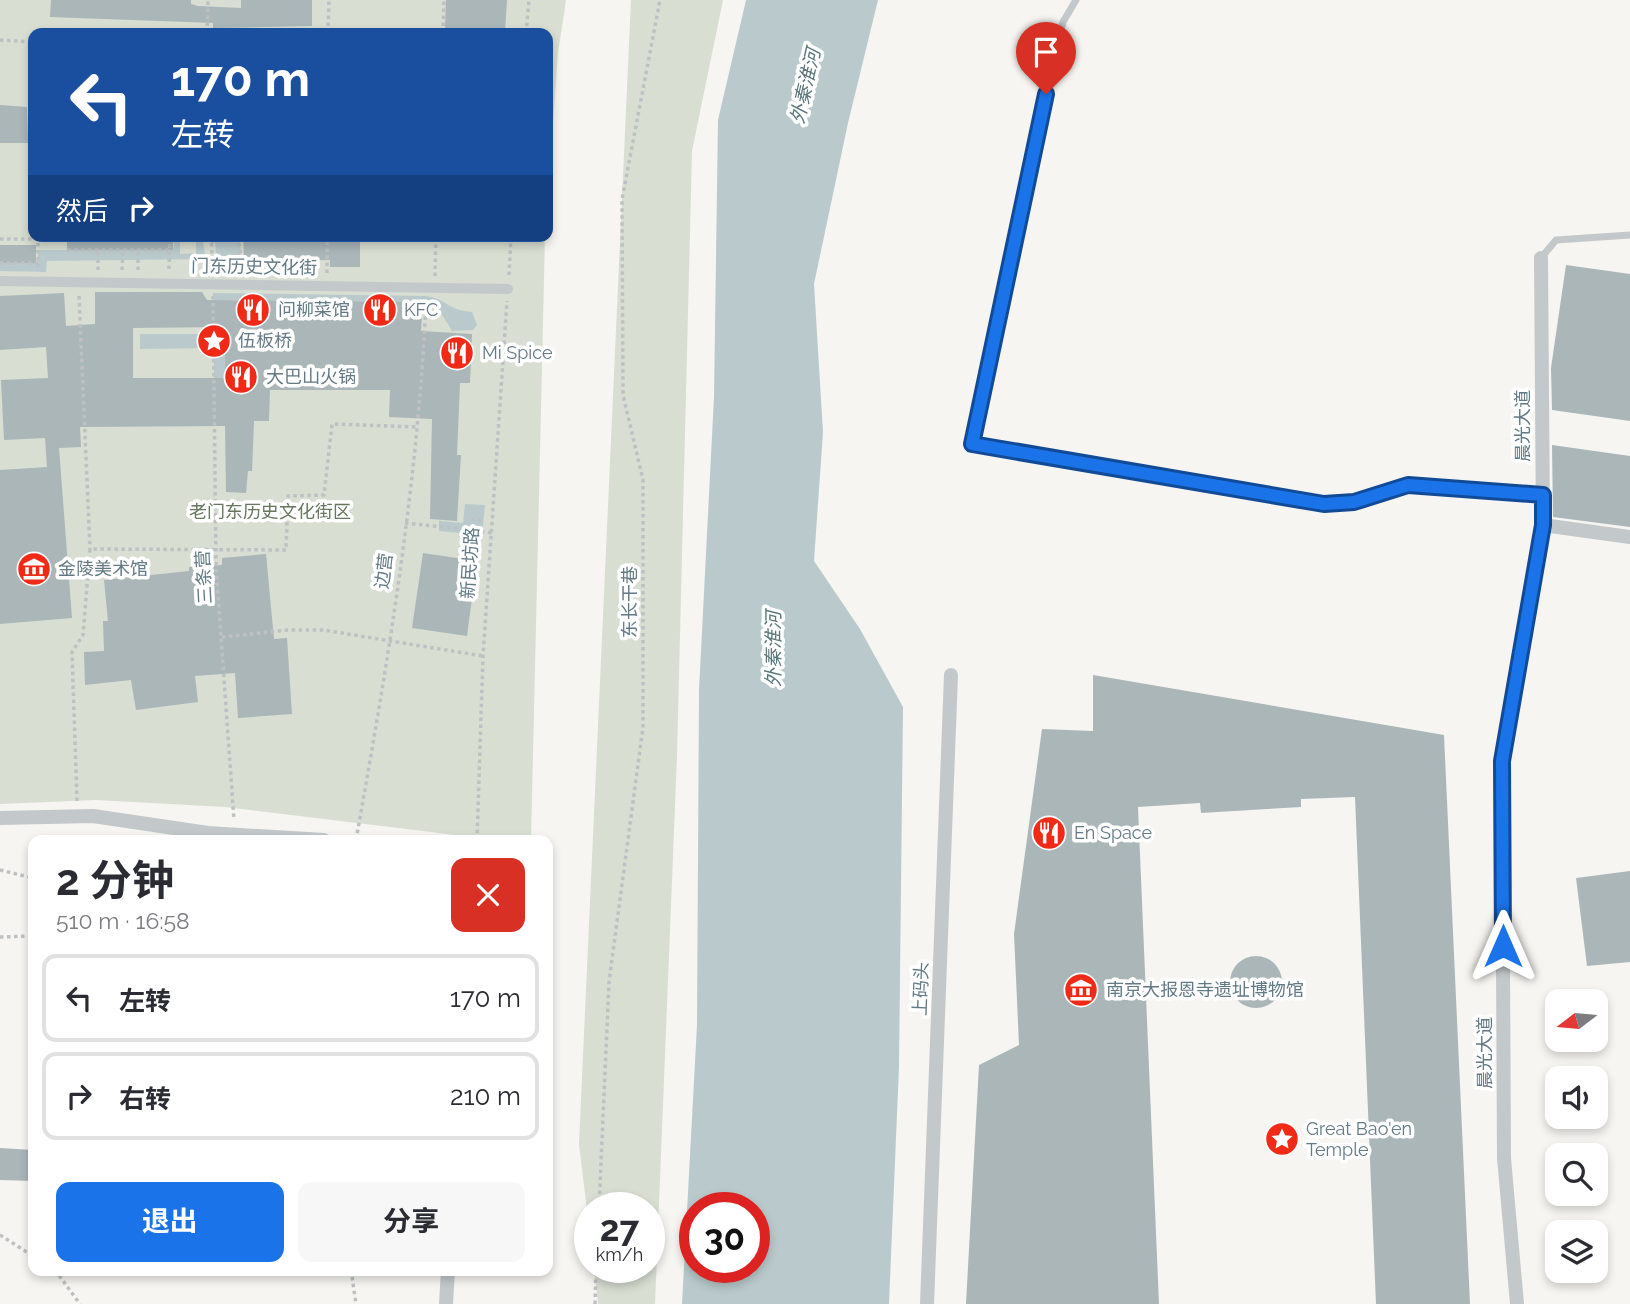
<!DOCTYPE html>
<html lang="zh">
<head>
<meta charset="utf-8">
<style>
  body { margin:0; font-family:Raleway,"Noto Sans SC",sans-serif; background:#f7f7f7; color:#2b2b33; height:100vh; display:flex; flex-direction:column; font-size:26px; white-space:nowrap }
  * { box-sizing:border-box; margin:0 }
  p { font-size:23px; color:#7c7c81 }
  .icon { flex:none; width:38px; height:38px; fill:none; stroke:currentColor; stroke-width:2; stroke-linecap:round; stroke-linejoin:round }
  .map { position:relative; flex:1; overflow:hidden }
  .details { position:absolute; left:28px; top:835px; width:525px; height:441px; display:flex; flex-direction:column; background:#fff; border-radius:14px; box-shadow:0 4px 10px #0003 }
  .details>* { flex:none }
  .guide { position:absolute; left:28px; top:28px; width:525px; height:214px; border-radius:14px; box-shadow:0 4px 10px #0003; background:#1a4fa0; color:#fff; overflow:hidden }
  .needle { width:46px; rotate:254deg }
  .tools { position:absolute; left:1545px; top:989px; display:grid; gap:14px }
  .tools a { display:grid; place-items:center; width:63px; height:63px; border-radius:14px; background:#fff; box-shadow:0 4px 10px #0003; font-size:35px }
  .speed { position:absolute; left:574px; top:1192px; display:flex; gap:14px; font-size:35px; font-weight:700; text-align:center }
  .speed>* { display:grid; place-content:center; width:91px; height:91px; border-radius:50%; background:#fff; box-shadow:0 4px 10px #0003; line-height:1 }
  .speed small { font-size:18px; font-weight:400 }
  .speed .limit { border:10px solid #d22; background:#fff; color:#111 }
  .pin { position:absolute; display:grid; place-items:center; width:60px; height:60px; color:#fff; margin:-72px -30px; border-radius:50% 50% 50% 0; rotate:-45deg; box-shadow:0 0 7px #0007 }
  .pin .icon { rotate:45deg }
  .me { position:absolute; width:77px; margin:-38px; rotate:0deg; stroke-linejoin:round; filter:drop-shadow(0 0 5px #0008) }
  .turn { display:flex; align-items:center; gap:24px; height:147px; padding:0 28px; font-size:32px }
  .turn .icon { width:91px; height:91px; stroke-width:2.5 }
  .turn b { display:block; font-size:49px; line-height:60px }
  .then { display:flex; align-items:center; height:66px; padding:0 28px; background:#0003; gap:14px; font-size:26px }
  .round { display:grid; place-items:center; flex:none; width:74px; height:74px; border-radius:14px; background:#f7f7f7 }
  .head { display:flex; align-items:center; justify-content:space-between; height:119px; padding:0 28px }
  h1 { font-size:42px; font-weight:700; line-height:52px }
  .action { display:flex; gap:14px; margin-top:auto; padding:14px 28px }
  .action a { flex:1; height:80px; border-radius:14px; background:#1a73e8; color:#fff; font-size:28px; font-weight:700; line-height:80px; text-align:center }
  .action a+a { background:#f7f7f7; color:#2b2b33 }
  ul { padding:0; list-style:none }
  li { display:flex; align-items:center; gap:21px; height:88px; margin:0 14px 10px; padding:0 14px; border:4px solid #e1e1e2; border-radius:14px }
  li div { flex:1 }
  li b { display:block; font-size:26px }
  li em { font-style:normal }
  .map>svg:first-child { display:block }
  .green { fill:#d8ded2 }
  .water { fill:#bacacc; fill-rule:evenodd }
  .building { fill:#abb6b9; fill-rule:evenodd }
  .lines { fill:none; stroke-linecap:round; stroke-linejoin:round }
  .path { stroke:#bec1c3; stroke-width:3.5; stroke-dasharray:3.5 3.5; stroke-linecap:butt }
  .service { stroke:#c3c8ca; stroke-width:7 }
  .pedestrian { stroke:#c3c8ca; stroke-width:10 }
  .minor { stroke:#c3c8ca; stroke-width:14 }
  .route-casing { stroke:#114b97; stroke-width:18 }
  .route { stroke:#1a73e8; stroke-width:12 }
  .labels { text-anchor:middle; stroke-width:7; stroke-linejoin:round; paint-order:stroke }
  .street-label { font-size:18px; fill:#627a85; stroke:#fff }
  .poi-label { font-size:18px; fill:#627a85; stroke:#fff; text-anchor:start }
  .park-label { font-size:18px; fill:#66775d; stroke:#fff }
  .water-label { font-size:19px; font-style:italic; fill:#59767b; stroke:#fff }
</style>
</head>
<body>
<div class="map">
<svg width="1630" height="1304" viewBox="0 0 1630 1304">
  <rect width="100%" height="100%" fill="#f6f5f1"/>
  <!-- green -->
  <path class="green" d="M0,0h566l-8,53 -10,138v-158h-515v203h512l-14,604h-34l-272,-33 -129,-7 -96,4z
    M631,0h92l-31,151 -15,605 -22,548h-57l-4,-37h55v-59h-59v27l-11,-91z"/>
  <!-- water -->
  <path class="water" d="M746,0h132l-30,123 -34,161 9,148 -9,129 46,68 43,78 -4,360 -10,237h-207l15,-279 2,-335 15,-293 4,-277zM695,1208h59v59h-59z
    M176,236h26l4,23 -159,2 -1,11 -46,-1v-8h38v-13h135zM196,241v12l-16,1v-12z
    M240,237l2,38 -25,1 -2,-37z
    M213,293l213,3c22,3 20,14 46,16l5,13 -4,5 -21,1 -16,-26 -10,-2 -201,-3v81h-11v-33l-74,1v-15h74z
    M465,504l20,1 -3,30 -43,-4v-10l24,2z"/>
  <!-- building -->
  <path class="building" d="M51,0h140v4l7,2 43,2v-8h71v26l-99,2v-5l-163,-6z
    M446,0h61l-2,31 -60,-2z
    M0,105l27,2 1,36h-28z
    M67,236h106v14h-106z
    M243,236h117v31h-30v-7l-86,1z
    M0,245h36v18h-36z
    M1566,265l64,9v147l-78,-11 -1,-42z
    M95,292h107l5,8 199,2 6,1 10,12 -1,16 51,3 -2,49h-10l-3,72h4l-4,66 -27,-2 2,-100 -43,-2 1,-27h-120l-1,31h-15l-2,50h-4l-2,22 -20,-1 -1,-66 -145,1 1,20 -22,1 13,170 -72,6v-154l47,-3 -2,-29 -41,2 -3,-60 47,-2 -2,-31 -46,3v-54l64,-3 2,33 29,-2zM225,327v51h-92v-50z
    M1552,445l78,11v71l-77,-10z
    M423,553l54,8 -10,75 -55,-8z
    M266,554l8,85 13,-1 5,76 -54,4 -3,-45 -40,3 3,26 -62,8 -5,-30 -46,5 -1,-33 20,-1 -1,-30h5l-4,-41 85,-9v-4l33,-2v-7z
    M1093,675l351,60 26,569h-94l-21,-507 -54,2v8l-100,6 -1,-10 -62,4 21,497h-193l13,-239 40,-20 -5,-111 28,-205 51,2z
    M1630,871v91l-43,4 -11,-88z
    M1230 982a26 26 0 1 1 52 0a26 26 0 1 1-52 0Z
    M0,1148l33,2v31l-33,-1z"/>
  <g class="lines">
    <!-- path -->
    <path class="path" d="M207,33l1,-33
      M207,33h19
      M328,33l1,-33
      M443,33l1,-33
      M526,33l3,-33
      M0,40l33,2
      M38,236v33
      M211,236l2,35
      M238,236l5,35
      M0,239h38
      M211,242l13,-6
      M67,250h103
      M0,263h38
      M169,269l1,-33
      M98,270v-20
      M122,270l1,-20
      M138,270v-20
      M327,273v-37
      M509,275l2,-39
      M435,276l1,-40
      M79,296l11,253
      M213,296l3,270 18,254
      M410,303l15,7
      M480,519l-1,12 13,2
      M405,523l68,7v-11h7
      M222,637l66,-7h35l160,26
      M77,801l-5,-149 11,-17 7,-86 196,1 2,-54 36,-1 8,-71 84,3
      M356,840c32,-178 62,-358 70,-539
      M477,840l6,-184 24,-355
      M0,870l33,8
      M0,937l33,-1
      M599,1208l10,-226 34,-255v-247l-20,-85 -1,-196 38,-199
      M0,1235l33,21
      M55,1270l25,34
      M351,1270l5,34
      M595,1304l1,-37"/>
    <!-- service -->
    <path class="service" d="M1541,258l15,-18 74,-5
      M972,444l80,-377 11,-45 13,-22"/>
    <!-- pedestrian -->
    <path class="pedestrian" d="M0,281l508,8"/>
    <!-- minor -->
    <path class="minor" d="M972,444l352,60 30,-2 54,-17 135,9
      M1543,525l87,12
      M0,818l93,-2 115,17 116,7
      M446,1304l2,-34
      M927,1304l24,-629
      M1517,1304l-13,-146 -2,-397 41,-236 -2,-267"/>
  </g>
  <g class="lines">
    <!-- route casing -->
    <g class="route-casing">
      <path id="route" d="M1046,94l-74,350 352,60 30,-2 54,-17 135,10v30l-41,236 1,185"/>
    </g>
    <!-- route -->
    <use href="#route" class="route"/>
  </g>
  <!-- icons -->
  <defs>
    <g id="restaurant-disc" transform="scale(1.75)"><circle r="9.5" fill="#f02a17" stroke="#fff"/><path d="M-5-6h1v4h1v-4h1v4h1v-4h1v5L-1.5 .5V6h-2V.5L-5-1ZM5-6V6H3V1.5H1.5Q1.5-4 5-6Z" fill="#fff"/></g>
    <g id="sight-disc" transform="scale(1.75)"><circle r="9.5" fill="#f02a17" stroke="#fff"/><path d="M0-6L1.8-2.2L6-1.7L2.9 1.2L3.7 5.4L0 3.3L-3.7 5.4L-2.9 1.2L-6-1.7L-1.8-2.2Z" fill="#fff"/></g>
    <g id="museum-disc" transform="scale(1.75)"><circle r="9.5" fill="#f02a17" stroke="#fff"/><path d="M0-6L6-3V-2H-6V-3ZM-5-1h2V3h-2ZM-1-1h2V3h-2ZM3-1h2V3H3ZM-6 4H6V6H-6Z" fill="#fff"/></g>
  </defs>
  <g fill-rule="evenodd">
    <use href="#restaurant-disc" x="253" y="310"/>
    <use href="#restaurant-disc" x="380" y="310"/>
    <use href="#sight-disc" x="214" y="341"/>
    <use href="#restaurant-disc" x="457" y="353"/>
    <use href="#restaurant-disc" x="241" y="377"/>
    <use href="#museum-disc" x="34" y="569"/>
    <use href="#restaurant-disc" x="1049" y="833"/>
    <use href="#museum-disc" x="1081" y="990"/>
    <use href="#sight-disc" x="1282" y="1139"/>
  </g>
  <g class="labels">
    <!-- street labels -->
    <g class="street-label">
      <text transform="translate(254 267) rotate(1)" y="6">门东历史文化街</text>
      <text transform="translate(1523 426) rotate(-90)" y="6">晨光大道</text>
      <text transform="translate(470 563) rotate(-86)" y="6">新民坊路</text>
      <text transform="translate(384 571) rotate(-83)" y="6">边营</text>
      <text transform="translate(204 577) rotate(-93)" y="6">三条营</text>
      <text transform="translate(630 602) rotate(-90)" y="6">东长干巷</text>
      <text transform="translate(921 989) rotate(-88)" y="6">上码头</text>
      <text transform="translate(1485 1053) rotate(-90)" y="6">晨光大道</text>
    </g>
    <!-- poi labels -->
    <g class="poi-label">
      <text x="278" y="316">问柳菜馆</text>
      <text x="404" y="316">KFC</text>
      <text x="238" y="347">伍板桥</text>
      <text x="482" y="359">Mi Spice</text>
      <text x="266" y="383">大巴山火锅</text>
      <text x="58" y="575">金陵美术馆</text>
      <text x="1074" y="839">En Space</text>
      <text x="1106" y="996">南京大报恩寺遗址博物馆</text>
      <text x="1306" y="1135">Great Bao'en<tspan x="1306" dy="21">Temple</tspan></text>
    </g>
    <!-- park labels -->
    <g class="park-label">
      <text x="270" y="518">老门东历史文化街区</text>
    </g>
    <!-- water labels -->
    <g class="water-label">
      <text transform="translate(805 86) rotate(-77)" y="7">外秦淮河</text>
      <text transform="translate(773 649) rotate(-90)" y="7">外秦淮河</text>
    </g>
  </g>
</svg>
<div class="tools">
<a><svg class="needle" viewBox="-14 -14 28 28"><path d="M0-13l5 13h-10z" fill="#e53935"/><path d="M0 13l5-13h-10z" fill="#7c7c81"/></svg></a>
<a><svg class="icon" aria-label="sound" viewBox="0 0 24 24"><path d="M4 9h4l5-4v14l-5-4H4zM17 9q2 3 0 6"/></svg></a>
<a><svg class="icon" aria-label="search" viewBox="0 0 24 24"><circle cx="10" cy="10" r="6"/><path d="M15 15l6 6"/></svg></a>
<a><svg class="icon" aria-label="layers" viewBox="0 0 24 24"><path d="M12 4l9 5-9 5-9-5zM3 14l9 5 9-5"/></svg></a>
</div>
<div class="speed"><div>27<small>km/h</small></div><div class="limit">30</div></div>
<div class="pin" style="left:1046px;top:94px;background:#d93025"><svg class="icon" aria-label="arrive" viewBox="0 0 24 24"><path d="M6 21V4h12l-3 4 3 4H6"/></svg></div>
<svg class="me" style="left:1503px;top:946px" viewBox="-20 -20 40 40"><path d="M0-17L14 15 0 8-14 15z" fill="#1a73e8" stroke="#fff" stroke-width="4"/></svg>
<div class="guide">
<div class="turn"><svg class="icon" aria-label="left" viewBox="0 0 24 24"><path d="M17 20v-9H6M10 6l-5 5 5 5"/></svg><div><b>170 m</b>左转</div></div>
<div class="then">然后<svg class="icon" aria-label="right" viewBox="0 0 24 24"><path d="M7 20v-9h11M14 6l5 5-5 5"/></svg></div>
</div>
<section class="details">
<div class="head"><div><h1>2 分钟</h1><p>510 m · 16:58</p></div><a class="round" style="background:#d93025;color:#fff"><svg class="icon" aria-label="close" viewBox="0 0 24 24"><path d="M6 6l12 12M18 6L6 18"/></svg></a></div>
<ul>
<li><svg class="icon" aria-label="left" viewBox="0 0 24 24"><path d="M17 20v-9H6M10 6l-5 5 5 5"/></svg><div><b>左转</b></div><em>170 m</em></li>
<li><svg class="icon" aria-label="right" viewBox="0 0 24 24"><path d="M7 20v-9h11M14 6l5 5-5 5"/></svg><div><b>右转</b></div><em>210 m</em></li>
</ul>
<div class="action"><a>退出</a><a>分享</a></div>
</section>
</div>
</body>
</html>
